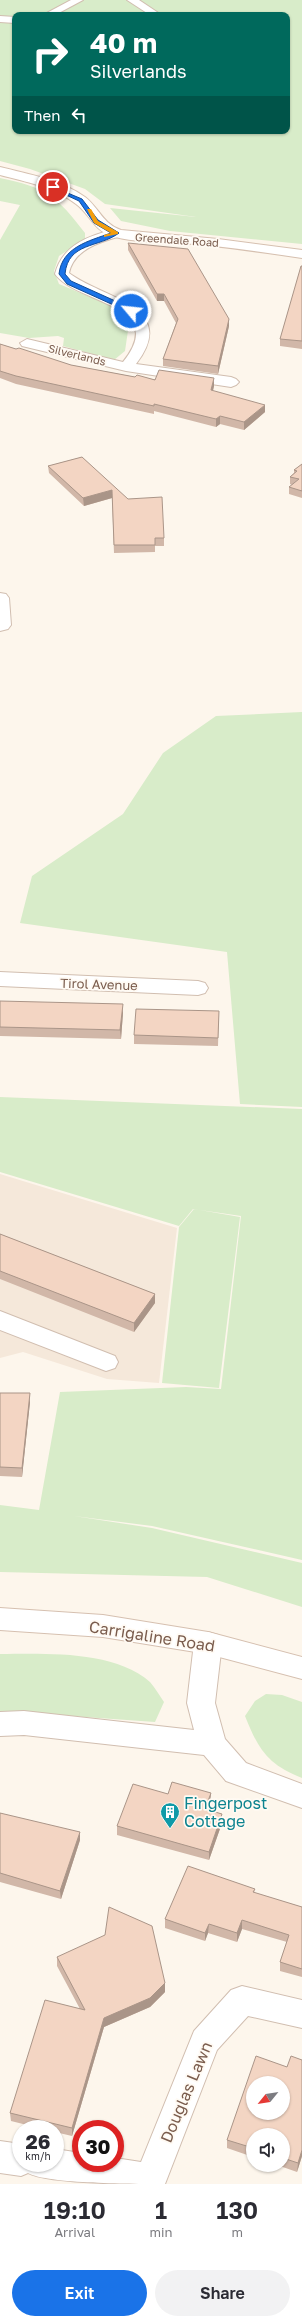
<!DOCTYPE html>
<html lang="en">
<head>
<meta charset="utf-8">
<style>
  body { margin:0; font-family:"Golos Text",sans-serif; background:#f2f2f3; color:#2b2b33; height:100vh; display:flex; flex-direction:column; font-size:15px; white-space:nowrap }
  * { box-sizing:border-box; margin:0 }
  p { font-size:13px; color:#7c7c81 }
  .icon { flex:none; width:22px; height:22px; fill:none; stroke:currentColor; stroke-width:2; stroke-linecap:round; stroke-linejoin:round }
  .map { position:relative; height:2184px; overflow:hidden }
  .sheet { display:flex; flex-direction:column; background:#fff; flex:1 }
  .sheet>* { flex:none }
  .banner { position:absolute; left:12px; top:12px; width:278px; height:122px; border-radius:8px; box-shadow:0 1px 3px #0004; background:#00695c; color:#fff; overflow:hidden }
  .needle { width:26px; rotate:240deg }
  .controls { position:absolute; left:246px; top:2076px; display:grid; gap:8px }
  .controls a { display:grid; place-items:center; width:44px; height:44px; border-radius:50%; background:#fff; box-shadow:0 1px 3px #0004; font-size:20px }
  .speed { position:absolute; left:12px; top:2120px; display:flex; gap:8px; font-size:20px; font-weight:700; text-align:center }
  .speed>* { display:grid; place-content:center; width:52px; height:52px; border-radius:50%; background:#fff; box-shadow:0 1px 3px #0004; line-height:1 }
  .speed small { font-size:10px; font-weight:400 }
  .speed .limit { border:6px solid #d22; background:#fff; color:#111 }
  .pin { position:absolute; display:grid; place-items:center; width:34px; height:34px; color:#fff; margin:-17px; border:2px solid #fff; border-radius:50%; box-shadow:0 1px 4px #0007 }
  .me { position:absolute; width:44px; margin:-22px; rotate:298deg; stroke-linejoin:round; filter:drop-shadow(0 0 3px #0008) }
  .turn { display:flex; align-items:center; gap:14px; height:84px; padding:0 12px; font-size:18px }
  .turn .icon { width:52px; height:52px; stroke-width:2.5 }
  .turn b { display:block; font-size:28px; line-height:34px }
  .then { display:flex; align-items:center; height:38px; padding:0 12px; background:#0003; gap:8px; font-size:15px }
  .eta { display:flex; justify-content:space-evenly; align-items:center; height:68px; text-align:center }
  .eta b { font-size:24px; font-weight:600; line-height:28px }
  .primary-button { display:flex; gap:8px; margin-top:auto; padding:8px 12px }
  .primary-button a { flex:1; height:46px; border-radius:24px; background:#1a73e8; color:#fff; font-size:16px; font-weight:600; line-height:46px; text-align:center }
  .primary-button a+a { background:#f2f2f3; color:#2b2b33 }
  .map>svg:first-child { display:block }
  .residential { fill:#f5e8da }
  .green { fill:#d8ecc9; fill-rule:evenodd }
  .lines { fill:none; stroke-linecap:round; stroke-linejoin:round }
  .lane-casing { stroke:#d1beb0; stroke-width:2 }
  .street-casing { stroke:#d1beb0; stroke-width:2 }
  .secondary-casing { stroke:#d6c0b0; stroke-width:2 }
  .lane { fill:#fff; fill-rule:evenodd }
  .street { fill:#fff; fill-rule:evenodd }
  .secondary { fill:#fff; fill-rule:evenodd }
  .wall { fill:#d1b7a8 }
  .shaded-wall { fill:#aa9588 }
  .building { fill:#f3d5c3; stroke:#aa9588; fill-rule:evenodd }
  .route { fill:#1a73e8; stroke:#114b97 }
  .slow { fill:#f59e0b }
  .labels { text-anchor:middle; stroke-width:3.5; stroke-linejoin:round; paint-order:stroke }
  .far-street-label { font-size:11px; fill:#7a5c4d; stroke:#fffaf3 }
  .street-label { font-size:13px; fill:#7a5c4d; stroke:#fffaf3 }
  .near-street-label { font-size:16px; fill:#7a5c4d; stroke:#fffaf3 }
  .near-culture-label { font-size:16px; fill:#0d838f; stroke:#fffaf3; text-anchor:start }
</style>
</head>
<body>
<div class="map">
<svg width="302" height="2184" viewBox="0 0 302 2184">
  <rect width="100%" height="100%" fill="#fdf6ec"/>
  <!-- residential -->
  <path class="residential" d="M0,1174l177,54 -18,155 -52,-4 -84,-27 -23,6z"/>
  <!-- green -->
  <path class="green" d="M0,0h302v244l-132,-13 -49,-10 -11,-13 86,9 -91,-13 -20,-15 -55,-20 -30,-8zM15,15h272v116h-272z
    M0,178c45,9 57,18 85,55v6l-26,17 -5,15 5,13 55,23 16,10 -5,34 -11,9 -51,-14 1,-8 -6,-2 -29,2 -29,-5v-93l20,-35 -20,-4z
    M302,712v395l-62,-3 -13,-152 -207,-29 12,-47 91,-62 40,-61 53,-37z
    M0,1097l302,12v451l-150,-34 -78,-10 78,12 150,35v44l-95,-30 -207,-5v-67l39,5 21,-118 126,-5 35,2 20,-173 -48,-7 -14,17 -179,-54z
    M194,1209l46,8 -21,171 -57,-5 17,-156z
    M0,1654c46,0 113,-4 150,28 5,6 10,14 14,20l-9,20 -155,-11z
    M266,1694l16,1 20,7v76c-34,-13 -44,-29 -57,-62l10,-15z"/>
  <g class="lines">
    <!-- lane casing -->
    <g class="lane-casing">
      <path id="lane" d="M71,0h12l-28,15h-12z
        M127,0h12l21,14 -10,1z
        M0,16l15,1v6l-15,-1z"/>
    </g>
    <!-- street casing -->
    <g class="street-casing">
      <path id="street" d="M116,229l7,4 -2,3c-21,6 -47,13 -52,37 32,25 112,33 67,91l95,13 5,2 3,3 -3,3 -5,2 -105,-16 -104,-25 -2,-3 7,-4 96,23c47,-58 -47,-58 -68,-88 7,-29 35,-39 61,-45z
        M0,593l6,1 3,4 2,27 -3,4 -8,2z
        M0,972l198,9 7,2 3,5 -3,5 -7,2 -198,-9z
        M0,1311l115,45 3,6 -3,6 -9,3 -106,-41z
        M208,1632l10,3 4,8 -7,60 10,36 21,24 56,21v24l-76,-27 -22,-26 -180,-20 -24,1v-24l24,-1 170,19 -7,-27 7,-60 4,-8z
        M242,1986l60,14v28l-54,-12 -31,34 -52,134c-28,0 -118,0 -137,-11l-7,3 -21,-3v-32l21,3v19h34v-14l26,4v10h34v-5l26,4 53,-131 37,-41z"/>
    </g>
    <!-- secondary casing -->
    <g class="secondary-casing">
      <path id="secondary" d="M0,167c28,7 61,13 85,30 14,11 18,27 36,33l97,9 84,11v8c-40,-6 -80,-12 -121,-15 -23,-2 -47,0 -69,-7 -19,-6 -22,-22 -36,-32 -21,-17 -50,-22 -76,-29z
        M0,1608l103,7 105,17 94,25v22l-94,-25 -105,-17 -103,-7z"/>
    </g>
    <!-- lane -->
    <use href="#lane" class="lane"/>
    <!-- street -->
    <use href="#street" class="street"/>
    <!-- secondary -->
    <use href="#secondary" class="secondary"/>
  </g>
  <!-- wall -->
  <path class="wall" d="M128,243l101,76v7l-11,48 -55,-8v-7l13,-36 -12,-22h-7l-29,-51z
    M302,266v85v-2l-22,-3v-7z
    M0,344l16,5 55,16 64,12 79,9 -1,5 52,21 -21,18 -24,-6 -4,3 -62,-16v3l-138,-30 -16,-6z
    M82,457l82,81v8h-9v6l-41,1 -2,-55 -28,8 -35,-33 -1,-7z
    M302,464v34l-13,-4v-7l3,-2 -2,-1v-7l4,-4v-3z
    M0,1001l123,12 -2,26 -121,-3z
    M219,1011l-1,35 -84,-2v-9z
    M0,1234l155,60v9l-21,29 -134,-53z
    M0,1393l30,9 -8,75 -22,-1z
    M211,1793l-1,9 -3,8 15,4v9l-13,37 -92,-25v-9l51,-32z
    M0,1813l80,27 -19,59 -61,-17z
    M255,1889l-1,4 48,14v70l-22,-6v-9l7,-20 -45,-13 -5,13 -29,-9 -3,8 -40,-13v-9z
    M57,1957l108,35 -15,15 -46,20 -32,109 -17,-4v-3h-12l-32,-8 -1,-8 70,-104 -23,-43z
    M302,2060v96l-5,16 -20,-7h6v-30h-30v22l-26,-9v-8l60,-73z"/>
  <!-- shaded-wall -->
  <path class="shaded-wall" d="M157,294h7v7h-7z
    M229,319v7l-11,48v-8z
    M214,378v8l-3,12v-8z
    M265,405v7l-21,18v-8z
    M220,416v8l-4,3v-8z
    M112,490v8l-28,8 -1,-8z
    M123,1004v9l-2,26 -1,-9z
    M155,1294v9l-21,29v-9z
    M30,1393v9l-8,75v-9z
    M211,1793l-1,9 -6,16 1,-9z
    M222,1814v9l-13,37v-8z
    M80,1832v8l-19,59 -1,-8z
    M242,1920v9l-5,13v-9z
    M209,1924l-1,9 -3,8v-8z
    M165,1983v9l-15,15 -46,20 -32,109v-8l32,-110z
    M302,2150v6l-5,16 1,-9z"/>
  <!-- building -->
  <path class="building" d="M128,243l60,6 41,70 -11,47 -55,-7 15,-40 -14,-25h-7z
    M301,266h1v75l-22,-2z
    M0,344l16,5 3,-1 52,17 64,12 2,-2 18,5 4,-10 55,8 -3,12 54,15 -21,17 -24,-6 -4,3 -62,-15v2l-138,-30 -16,-5z
    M82,457l46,42 34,-2 2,41h-9v7h-41l-2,-55 -29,8 -35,-32z
    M302,464v27l-13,-4 10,-8 -9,-2 7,-6 -3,-1z
    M0,1001l123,3 -3,26 -120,-3z
    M136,1009l83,2 -1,27 -84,-3z
    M0,1234l155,60 -21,29 -134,-52z
    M0,1393h30l-8,75 -22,-1z
    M172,1782l39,11 -6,16 17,5 -13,38 -92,-26 16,-42 35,10z
    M0,1813l80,19 -20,59 -60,-18z
    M188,1866l67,23 -2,3 49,15v62l-22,-7 9,-27 -47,-15 -5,13 -28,-9 -4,9 -40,-14z
    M109,1907l43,19 13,57 -15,15 -46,20 -32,110 -62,-15 35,-113 40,10 -28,-53 48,-22z
    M256,2056l31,11 4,-11 11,4v90l-4,13 -15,-5v-23h-30v13l-26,-8zM253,2083h30v30h-30z"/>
  <!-- route -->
  <path class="route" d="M51,186l31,13 16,21 21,13c-20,15 -51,9 -54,41l6,7 62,28v3h-4l-62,-28 -8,-10c3,-27 30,-33 52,-41l-17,-10 -15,-22 -28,-13z"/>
  <!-- slow -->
  <path class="slow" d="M87,209h4l7,12 20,11v2l-14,3v-2l7,-2 -17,-10z"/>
  <!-- icons -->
  <defs>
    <g id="building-pin" transform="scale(1)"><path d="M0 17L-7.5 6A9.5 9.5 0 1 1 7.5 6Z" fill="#0f9aa8" stroke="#fffaf3"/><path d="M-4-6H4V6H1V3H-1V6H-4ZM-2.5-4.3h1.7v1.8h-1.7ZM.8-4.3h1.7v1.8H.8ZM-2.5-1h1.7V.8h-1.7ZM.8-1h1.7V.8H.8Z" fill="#fff"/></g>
  </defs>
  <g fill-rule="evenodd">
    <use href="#building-pin" x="170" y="1812"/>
  </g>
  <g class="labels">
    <!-- far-street labels -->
    <g class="far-street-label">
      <text transform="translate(177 240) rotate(4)" y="4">Greendale Road</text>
      <text transform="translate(77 355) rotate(14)" y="4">Silverlands</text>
    </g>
    <!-- street labels -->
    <g class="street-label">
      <text transform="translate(99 984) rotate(2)" y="5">Tirol Avenue</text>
    </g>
    <!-- near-street labels -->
    <g class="near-street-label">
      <text transform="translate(152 1636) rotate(9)" y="6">Carrigaline Road</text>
      <text transform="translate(186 2092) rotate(-67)" y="6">Douglas Lawn</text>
    </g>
    <!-- near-culture labels -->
    <g class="near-culture-label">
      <text x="184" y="1809">Fingerpost<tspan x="184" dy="18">Cottage</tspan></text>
    </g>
  </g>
</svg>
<div class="controls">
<a><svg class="needle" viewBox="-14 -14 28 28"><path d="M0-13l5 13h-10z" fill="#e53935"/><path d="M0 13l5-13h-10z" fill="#7c7c81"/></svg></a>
<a><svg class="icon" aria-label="sound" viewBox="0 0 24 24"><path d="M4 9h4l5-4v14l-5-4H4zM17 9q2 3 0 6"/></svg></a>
</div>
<div class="speed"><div>26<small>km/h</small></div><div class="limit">30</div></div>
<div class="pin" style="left:53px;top:187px;background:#d93025"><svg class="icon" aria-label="arrive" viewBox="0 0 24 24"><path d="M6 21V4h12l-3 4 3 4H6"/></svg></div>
<svg class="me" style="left:131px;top:311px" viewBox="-20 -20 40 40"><circle r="17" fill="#1a73e8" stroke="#fff" stroke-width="3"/><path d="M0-11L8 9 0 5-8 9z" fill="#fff"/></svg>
<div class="banner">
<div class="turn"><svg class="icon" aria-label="right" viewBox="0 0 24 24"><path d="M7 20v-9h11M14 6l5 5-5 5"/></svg><div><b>40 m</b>Silverlands</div></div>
<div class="then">Then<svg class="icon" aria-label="left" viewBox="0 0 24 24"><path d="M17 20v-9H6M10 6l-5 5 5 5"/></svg></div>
</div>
</div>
<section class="sheet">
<div class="eta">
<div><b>19:10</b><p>Arrival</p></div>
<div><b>1</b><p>min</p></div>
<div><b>130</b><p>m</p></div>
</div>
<div class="primary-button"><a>Exit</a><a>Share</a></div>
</section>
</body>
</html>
